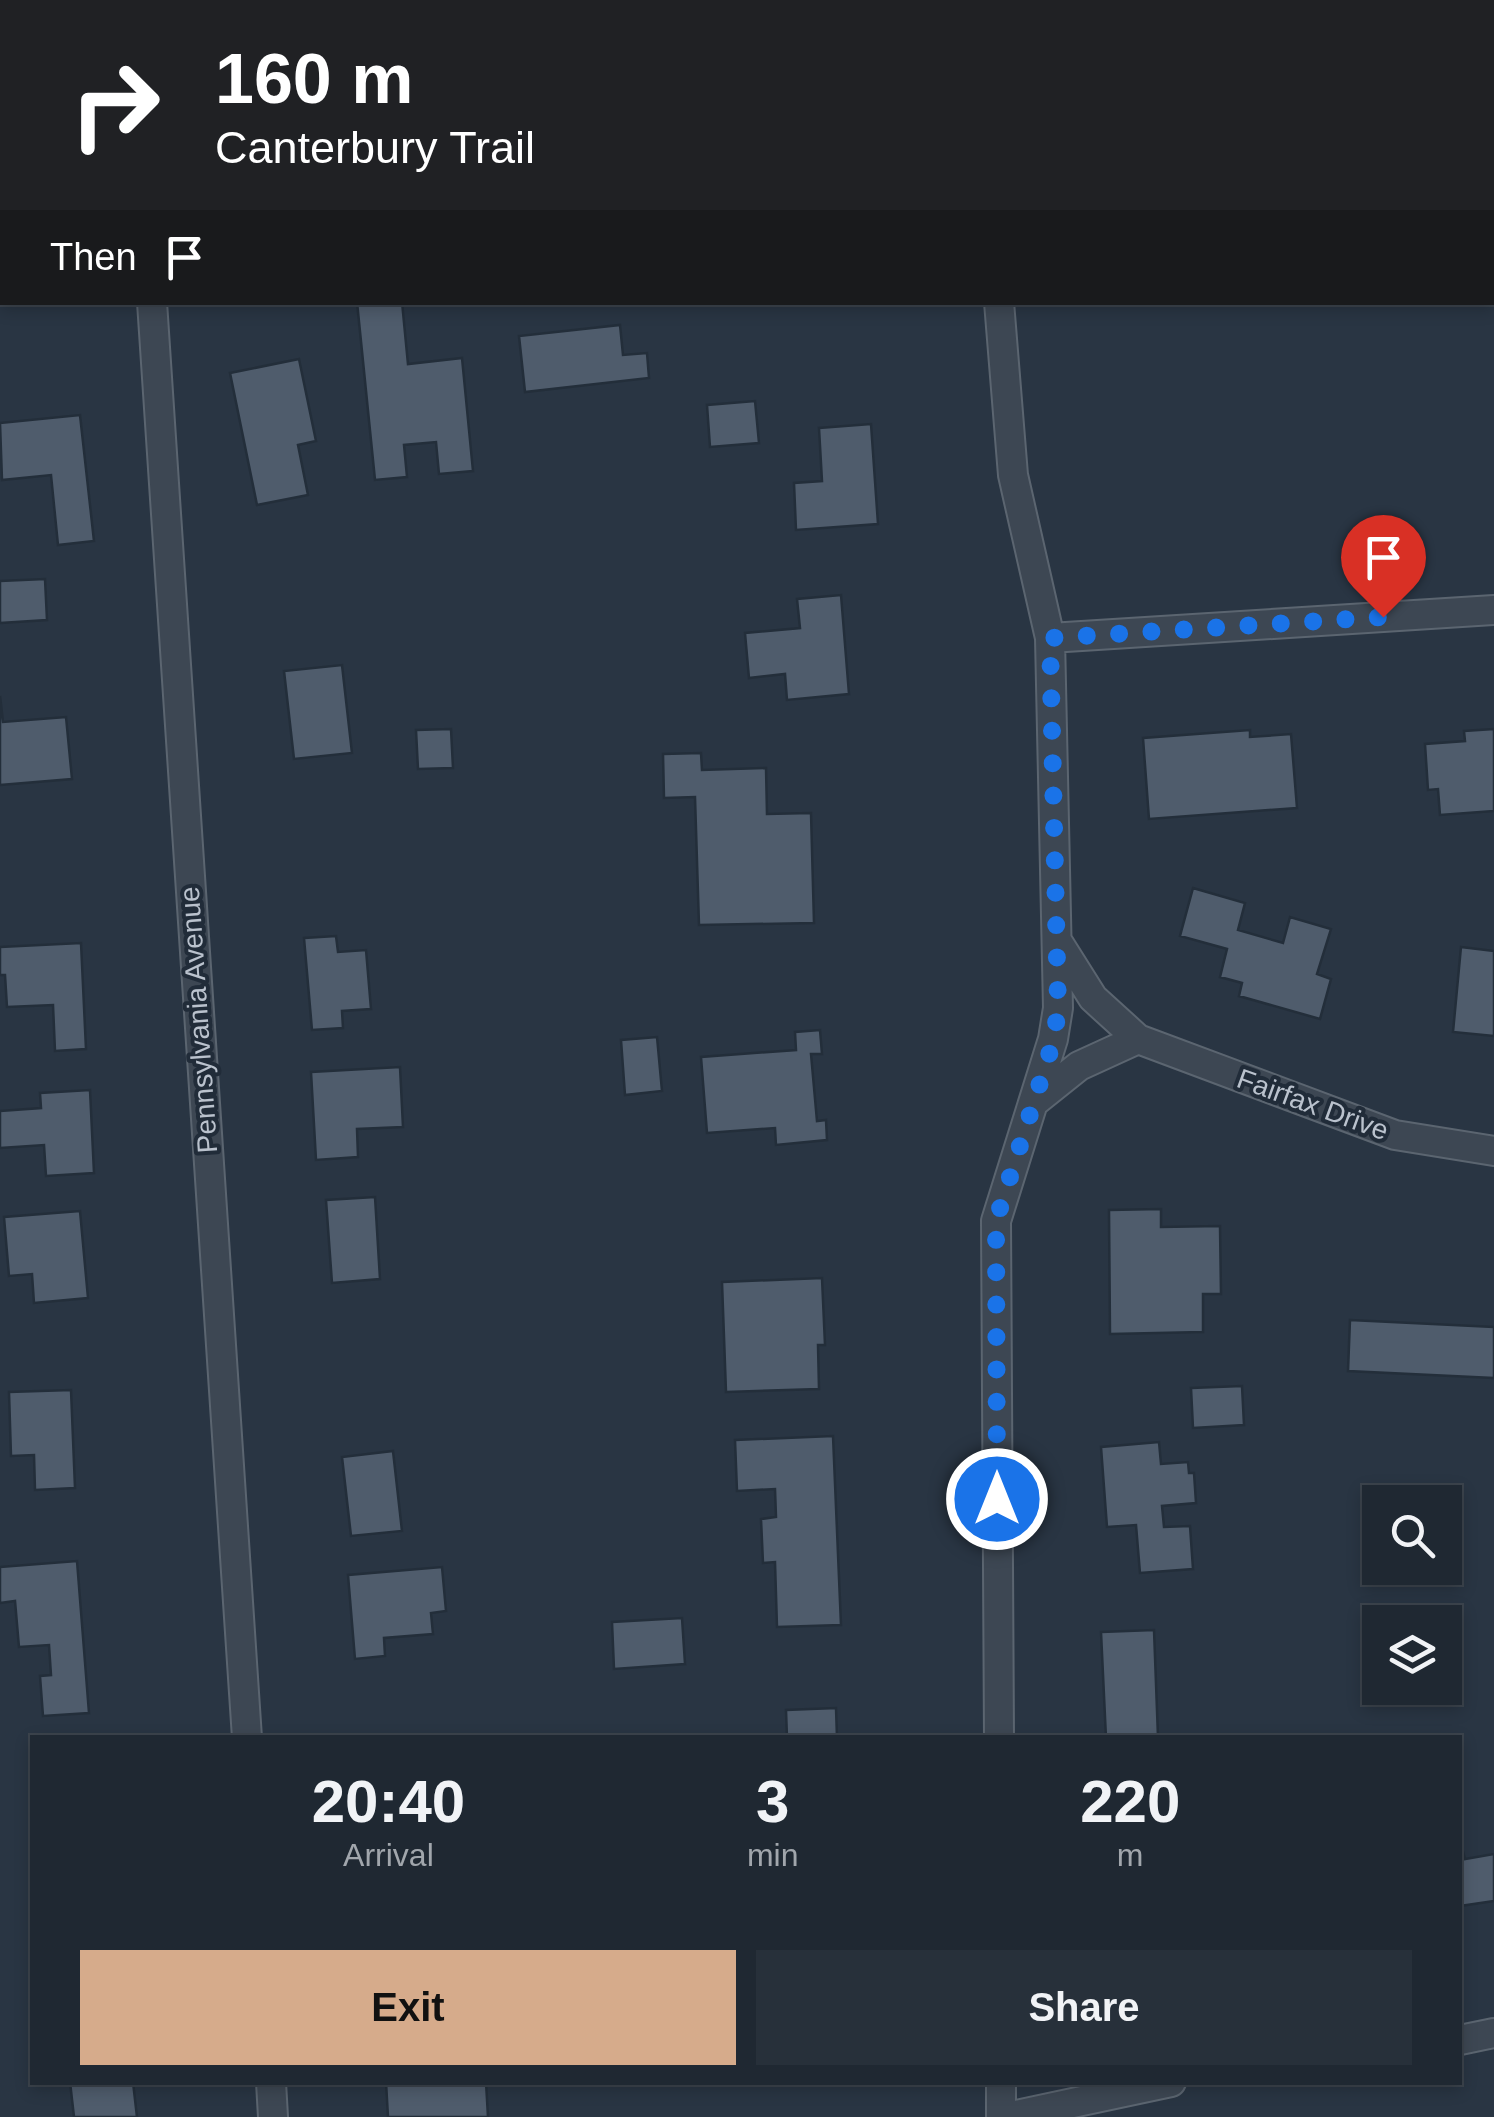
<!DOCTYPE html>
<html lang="en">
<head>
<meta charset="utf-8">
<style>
  body { margin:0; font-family:Arial,sans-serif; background:#27303a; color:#f1f3f6; height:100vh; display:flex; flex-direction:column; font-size:38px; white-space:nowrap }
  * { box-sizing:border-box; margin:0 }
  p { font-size:32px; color:#a1a6ac }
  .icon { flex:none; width:55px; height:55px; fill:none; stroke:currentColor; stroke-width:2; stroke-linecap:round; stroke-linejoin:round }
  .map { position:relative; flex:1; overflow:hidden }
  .side { position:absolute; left:30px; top:1735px; width:1432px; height:350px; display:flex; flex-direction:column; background:#1f2832; border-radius:0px; box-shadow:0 5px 15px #0003,0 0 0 2px #3c444d }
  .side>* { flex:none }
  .guide { position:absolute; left:0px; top:0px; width:1495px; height:305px; box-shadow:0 5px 15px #0003,0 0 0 2px #3c444d; background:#202124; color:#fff; overflow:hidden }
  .fabs { position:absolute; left:1362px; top:1485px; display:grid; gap:20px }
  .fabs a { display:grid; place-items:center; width:100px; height:100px; border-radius:0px; background:#1f2832; box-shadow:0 5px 15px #0003,0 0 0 2px #3c444d; font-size:50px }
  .pin { position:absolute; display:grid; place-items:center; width:85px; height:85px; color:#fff; margin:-102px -42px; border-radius:50% 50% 50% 0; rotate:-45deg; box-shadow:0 0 10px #0007 }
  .pin .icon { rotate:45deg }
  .me { position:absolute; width:110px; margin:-55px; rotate:0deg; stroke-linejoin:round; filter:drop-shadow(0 0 8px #0008) }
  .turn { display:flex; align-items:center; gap:35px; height:210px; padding:0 50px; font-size:45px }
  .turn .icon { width:130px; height:130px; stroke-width:2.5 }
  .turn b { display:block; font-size:70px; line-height:85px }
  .then { display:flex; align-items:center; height:95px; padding:0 50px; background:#0003; gap:20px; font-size:38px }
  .eta { display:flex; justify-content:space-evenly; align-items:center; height:170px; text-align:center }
  .eta b { font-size:60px; font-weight:800; line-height:70px }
  .cta { display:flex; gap:20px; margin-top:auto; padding:20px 50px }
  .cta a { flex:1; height:115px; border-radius:0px; background:#d6ab8b; color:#111; font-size:40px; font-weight:800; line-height:115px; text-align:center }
  .cta a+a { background:#27303a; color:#f1f3f6 }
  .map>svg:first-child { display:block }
  .green { fill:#2b4244 }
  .building { fill:#4f5c6c; stroke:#232e3a; stroke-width:2.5 }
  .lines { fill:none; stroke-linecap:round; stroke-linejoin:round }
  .service-casing { stroke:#5b6570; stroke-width:19 }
  .minor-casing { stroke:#5b6570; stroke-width:32 }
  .secondary-casing { stroke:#5b6570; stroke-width:42 }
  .service { stroke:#3d4753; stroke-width:14 }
  .minor { stroke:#3d4753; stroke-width:28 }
  .secondary { stroke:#4b5666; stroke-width:38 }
  .route { stroke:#1a73e8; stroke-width:18; stroke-dasharray:0 32.4 }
  .labels { text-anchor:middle; stroke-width:8; stroke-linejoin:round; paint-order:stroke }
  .street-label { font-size:28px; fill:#bac2cd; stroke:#212c39 }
</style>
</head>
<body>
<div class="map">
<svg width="1494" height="2117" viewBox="0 0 1494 2117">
  <rect width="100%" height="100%" fill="#293543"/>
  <!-- green -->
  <path class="green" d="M0,0l91,2h-89l-2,195z"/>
  <!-- building -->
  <path class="building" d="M357,302h45l6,62 54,-6 11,113 -34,3 -3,-32 -32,3 3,32 -32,3z
    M620,325l3,30 24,-2 2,25 -124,14 -6,-56z
    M299,359l17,82 -18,4 10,50 -51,10 -27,-132z
    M755,401l4,42 -49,4 -3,-42z
    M80,415l14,126 -36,4 -7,-70 -49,5 -2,-57z
    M871,424l7,100 -82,6 -2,-47 28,-2 -3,-53z
    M45,579l2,41 -47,3v-42z
    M841,595l8,99 -62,6 -2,-26 -36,4 -4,-45 55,-5 -3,-29z
    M342,665l10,88 -58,6 -10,-88z
    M0,696l3,26 63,-5 6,62 -72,6z
    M451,729l2,39 -35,1 -2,-39z
    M1494,729v82l-54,4 -2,-26 -10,1 -3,-46 40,-3 -1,-10z
    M1250,730v7l41,-3 6,74 -148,11 -6,-81z
    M701,753l1,17 64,-2 1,46 44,-1 3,110 -115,2 -4,-128 -31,1 -1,-44z
    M1193,888l52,15 -7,27 45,13 7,-26 41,12 -14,45 14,5 -11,40 -81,-23 3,-13 -22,-6 7,-28 -47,-13z
    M336,936l2,16 28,-2 5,59 -29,2 1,17 -31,2 -8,-92z
    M81,943l5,106 -31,2 -2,-46 -46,2 -2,-32h-5v-28z
    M1461,947l33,4v85l-41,-4z
    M820,1030l2,24h-11l6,67 9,-1 1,20 -51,5 -1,-17 -68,5 -6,-76 95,-7 -1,-18z
    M657,1037l5,54 -37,4 -4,-55z
    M400,1067l3,60 -46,2 1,28 -42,3 -5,-88z
    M90,1090l4,83 -48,3 -2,-31 -44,3v-37l41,-3 -1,-15z
    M375,1197l5,82 -48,4 -6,-83z
    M1161,1209v18l59,-1 1,68h-18v38l-93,2 -1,-124z
    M80,1211l8,87 -54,5 -2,-29 -23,2 -5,-59z
    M822,1278l3,67h-7l1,44 -93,3 -4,-110z
    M1350,1320l144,7v51l-146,-7z
    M1242,1386l2,39 -51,3 -2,-40z
    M71,1390l4,98 -40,2 -1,-35 -23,1 -2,-64z
    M833,1436l8,189 -64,2 -2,-65 -12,1 -2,-44 15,-2 -1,-28 -38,2 -2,-51z
    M1159,1442l2,22 27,-2 1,11h5l2,30 -34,3 2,21 26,-1 3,43 -53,4 -4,-48 -29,2 -6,-80z
    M393,1451l9,80 -51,5 -9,-79z
    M77,1561l12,152 -46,3 -3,-40 11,-1 -2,-30 -30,2 -4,-46 -15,2v-36z
    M442,1567l4,44 -15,2 2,21 -49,4 1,18 -30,3 -7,-84z
    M682,1618l3,46 -71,5 -2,-47z
    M1154,1630l4,107 18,1h-70l-5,-106z
    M836,1708l1,30h-50l-1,-28z
    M1460,1840l5,19 29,-5v47l-34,5z
    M70,2082h63l4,35h-63z
    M386,2082h100l2,35h-100z"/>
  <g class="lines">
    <!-- service casing -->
    <g class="service-casing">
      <path id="service" d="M210,2l1,-2"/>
    </g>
    <!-- minor casing -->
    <g class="minor-casing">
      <path id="minor" d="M977,0v2
        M152,302l95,1436
        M1050,638l444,-28
        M1059,944l34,54 45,41 257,96 99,16
        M1034,1102l45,-36 59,-27
        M999,1738l-3,-517 57,-182 5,-31 -8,-370 -37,-163 -14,-173
        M1460,2040l34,-7
        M271,2082l2,35
        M1001,2082v35
        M1007,2117l164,-35"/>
    </g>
    <!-- secondary casing -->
    <g class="secondary-casing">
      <path id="secondary" d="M856,2l4,-2
        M0,274h2"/>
    </g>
    <!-- service -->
    <use href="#service" class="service"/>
    <!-- minor -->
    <use href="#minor" class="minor"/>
    <!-- secondary -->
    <use href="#secondary" class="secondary"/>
  </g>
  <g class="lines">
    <!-- route -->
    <path class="route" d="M997,1499l-1,-278 58,-182 4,-31 -8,-370 333,-21"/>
  </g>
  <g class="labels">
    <!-- street labels -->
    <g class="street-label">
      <text transform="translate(198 1020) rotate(-94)" y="10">Pennsylvania Avenue</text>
      <text transform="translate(1313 1104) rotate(20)" y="10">Fairfax Drive</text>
    </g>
  </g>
</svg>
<div class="fabs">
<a><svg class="icon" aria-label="search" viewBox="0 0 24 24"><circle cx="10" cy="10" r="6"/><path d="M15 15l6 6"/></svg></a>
<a><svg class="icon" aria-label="layers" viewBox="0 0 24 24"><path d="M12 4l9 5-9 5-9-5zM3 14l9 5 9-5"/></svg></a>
</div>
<div class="pin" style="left:1383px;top:617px;background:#d93025"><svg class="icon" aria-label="arrive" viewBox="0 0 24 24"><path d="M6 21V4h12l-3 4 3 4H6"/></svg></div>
<svg class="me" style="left:997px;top:1499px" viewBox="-20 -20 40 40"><circle r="17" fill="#1a73e8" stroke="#fff" stroke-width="3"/><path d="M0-11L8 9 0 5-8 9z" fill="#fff"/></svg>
<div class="guide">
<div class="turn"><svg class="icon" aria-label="right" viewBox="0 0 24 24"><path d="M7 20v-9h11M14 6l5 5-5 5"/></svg><div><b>160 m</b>Canterbury Trail</div></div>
<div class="then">Then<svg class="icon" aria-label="arrive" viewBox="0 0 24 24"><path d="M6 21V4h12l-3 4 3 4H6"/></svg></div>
</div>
<section class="side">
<div class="eta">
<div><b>20:40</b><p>Arrival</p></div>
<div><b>3</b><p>min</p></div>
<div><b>220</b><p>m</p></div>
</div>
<div class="cta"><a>Exit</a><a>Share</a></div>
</section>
</div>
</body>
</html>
